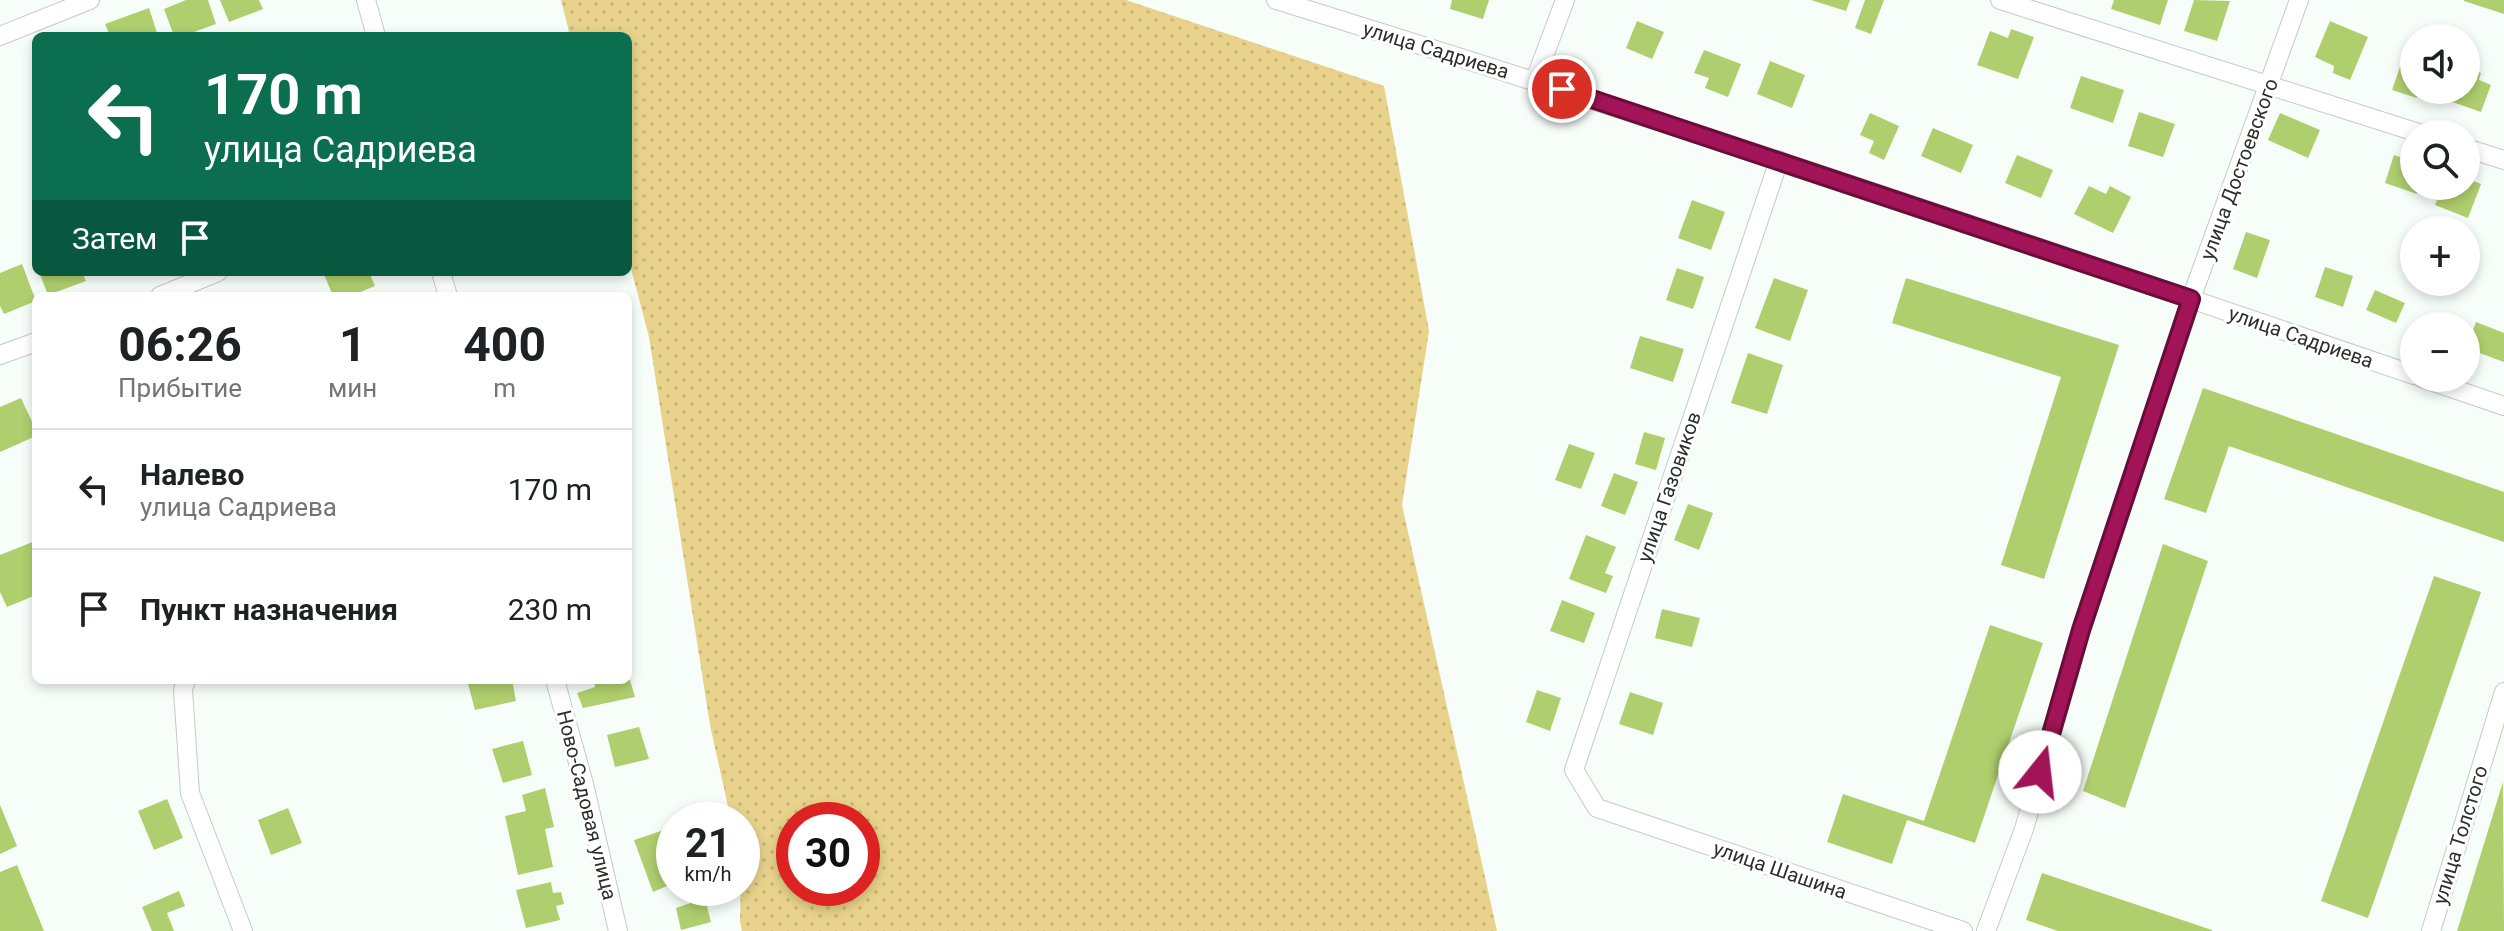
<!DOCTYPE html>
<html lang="ru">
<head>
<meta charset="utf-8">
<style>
  body { margin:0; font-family:Roboto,sans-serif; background:#f2f2f2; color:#202124; height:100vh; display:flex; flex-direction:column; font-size:30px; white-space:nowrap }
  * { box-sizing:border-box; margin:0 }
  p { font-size:26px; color:#757577 }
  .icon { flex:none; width:44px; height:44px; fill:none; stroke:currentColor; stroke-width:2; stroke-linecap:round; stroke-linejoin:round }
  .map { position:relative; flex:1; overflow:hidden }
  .details { position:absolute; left:32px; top:292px; width:600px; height:392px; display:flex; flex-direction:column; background:#fff; border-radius:12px; box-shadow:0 4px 12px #0003 }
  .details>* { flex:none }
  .top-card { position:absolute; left:32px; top:32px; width:600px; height:244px; border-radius:12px; box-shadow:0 4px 12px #0003; background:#0b6e4f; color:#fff; overflow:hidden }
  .tools { position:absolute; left:2400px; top:24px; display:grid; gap:16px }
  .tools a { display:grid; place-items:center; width:80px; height:80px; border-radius:50%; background:#fff; box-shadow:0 4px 12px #0003; font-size:40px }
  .speed { position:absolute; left:656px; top:802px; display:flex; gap:16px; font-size:40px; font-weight:700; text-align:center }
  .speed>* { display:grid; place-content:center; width:104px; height:104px; border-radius:50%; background:#fff; box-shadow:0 4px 12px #0003; line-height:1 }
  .speed small { font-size:20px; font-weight:400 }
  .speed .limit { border:12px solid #d22; background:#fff; color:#111 }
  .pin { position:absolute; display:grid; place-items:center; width:68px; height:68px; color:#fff; margin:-34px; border:4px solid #fff; border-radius:50%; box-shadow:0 2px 8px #0007 }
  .me { position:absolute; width:88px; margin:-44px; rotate:16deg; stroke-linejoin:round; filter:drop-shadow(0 0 6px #0008) }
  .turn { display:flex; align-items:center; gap:28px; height:168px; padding:0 40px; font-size:36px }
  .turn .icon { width:104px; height:104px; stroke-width:2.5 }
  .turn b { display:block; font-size:56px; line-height:68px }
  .then { display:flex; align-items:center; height:76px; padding:0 40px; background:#0003; gap:16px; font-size:30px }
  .eta { display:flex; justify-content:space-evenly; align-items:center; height:136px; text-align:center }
  .eta b { font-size:48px; font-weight:700; line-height:56px }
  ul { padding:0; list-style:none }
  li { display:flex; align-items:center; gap:24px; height:120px; padding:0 40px; border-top:2px solid #e0e0e0 }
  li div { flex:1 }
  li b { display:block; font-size:30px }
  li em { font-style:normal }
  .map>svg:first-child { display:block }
  .park { fill:url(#park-dots); fill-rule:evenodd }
  .building { fill:#afcf6e }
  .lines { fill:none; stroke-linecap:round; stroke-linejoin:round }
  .street-casing { stroke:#c5cbc7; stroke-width:20 }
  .street { stroke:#fff; stroke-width:18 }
  .route-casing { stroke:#6a0c39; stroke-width:20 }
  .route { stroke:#a31357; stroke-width:14 }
  .labels { text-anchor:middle; stroke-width:6; stroke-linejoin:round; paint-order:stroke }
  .street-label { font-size:20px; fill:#2d2f2d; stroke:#fff }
</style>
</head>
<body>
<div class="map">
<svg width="2504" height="931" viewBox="0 0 2504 931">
  <defs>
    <pattern id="park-dots" width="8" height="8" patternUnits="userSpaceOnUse" patternTransform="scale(2)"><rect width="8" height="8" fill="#e9d38c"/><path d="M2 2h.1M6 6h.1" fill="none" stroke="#c8b579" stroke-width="1.8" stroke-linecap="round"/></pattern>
  </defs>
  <rect width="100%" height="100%" fill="#f7fef9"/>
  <!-- park -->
  <path class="park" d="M561,0h565l258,86 45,245 -27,174 95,426h-755l-2,-9 2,-102h-11l-21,-95 -61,-388 -21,-80v-221h-58zM862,820v68h-68v-68z"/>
  <!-- building -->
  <path class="building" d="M186,0h22l8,24 -33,12h-9l-10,-27z
    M220,0h39l4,9 -34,13z
    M1452,0h37l-6,19 -33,-10z
    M1811,0h39l-4,11z
    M1865,0h19l-13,34 -16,-6z
    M2114,0h54l-8,25 -49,-16z
    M2194,0l36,1 -13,40 -33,-10z
    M2464,0h40v14l-40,-13z
    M149,8l9,28h-48l-5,-12z
    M1637,21l27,11 -12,27 -26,-11z
    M2330,21l38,16 -18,43 -17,-7 1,-7 -19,-9z
    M2011,29l23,8 -16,42 -41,-14 13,-34 18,7z
    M1704,50l37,14 -13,33 -23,-9 4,-10 -15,-5z
    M1770,61l35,14 -13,33 -35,-14z
    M2402,61l12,4v25h6l-3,8 -25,-8z
    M2466,67l15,6 -2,7 12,5 -10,27 -43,-15 3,-7h25z
    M2081,76l43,14 -11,33 -43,-15z
    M2139,112l36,12 -12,33 -35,-11z
    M1870,113l29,13 -15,34 -15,-7 5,-12 -14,-6z
    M2280,113l40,17 -12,28 -40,-18z
    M1933,128l40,17 -12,28 -40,-17z
    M2017,155l36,15 -12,28 -36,-15z
    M2394,155l20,7v24h5l-2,8 -32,-11z
    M2466,178l15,6 -13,34 -33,-13 7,-19h24z
    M2089,186l17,8 4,-8 21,11 -18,36 -39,-19z
    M1692,200l33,12 -14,38 -33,-12z
    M2246,232l24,8 -13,38 -24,-9z
    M22,264l14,37 -32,13 -4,-8v-33z
    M2325,267l28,9 -10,31 -28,-10z
    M1677,268l27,9 -11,32 -27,-9z
    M39,272h43l4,9 -38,14z
    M323,272h46l6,14 -24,10h-18z
    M1774,278l34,12 -18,51 -35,-13z
    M1906,278l213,67 -75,234 -43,-14 60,-188 -169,-54z
    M2375,290l30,13 -9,20 -30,-13z
    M2476,322l28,11v29l-38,-14z
    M1640,336l44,13 -11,33 -43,-14z
    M1748,353l35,12 -16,49 -36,-11z
    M2203,388l301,104v50l-275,-96 -23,67 -42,-14z
    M21,398l15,32v6l-36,16v-45z
    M1644,432l21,6 -9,32 -21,-6z
    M1569,444l26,9 -14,36 -26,-9z
    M1614,473l24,9 -13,33 -24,-9z
    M1688,504l25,9 -14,37 -25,-10z
    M1586,535l30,12 -11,26 8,3 -7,17 -37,-14z
    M35,541l1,54 -29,12 -7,-15v-37z
    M2163,544l45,17 -83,247 -42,-17z
    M2434,576l47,16 -113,326 -47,-17z
    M1562,600l33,13 -11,30 -34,-12z
    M1662,609l38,9 -8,29 -37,-9z
    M1990,625l53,18 -68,200 -68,-23 -15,44 -65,-22 16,-48 81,27z
    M467,680h45l4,21 -41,9z
    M594,680h36l5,17 -52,11 -6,-15 18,-6z
    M1537,690l24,8 -11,33 -24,-9z
    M1630,692l33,11 -10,32 -34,-11z
    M639,727l10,32 -34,8 -8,-32z
    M523,741l9,34 -29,8 -11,-34z
    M2503,782l1,149h-47z
    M545,788l9,39 -9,2 8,38 -35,8 -13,-59 21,-5 -4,-16z
    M167,799l16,39 -29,12 -16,-39z
    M0,805l17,41 -17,8z
    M288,808l14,35 -31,12 -13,-35z
    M667,829l7,21v33l-21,9 -19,-52z
    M17,865l27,66h-44v-59z
    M2042,873l170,57v1h-154l-32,-11z
    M551,882l2,11 8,-1 3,12 -8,2 4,14 -34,8 -10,-38z
    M179,891l6,15 -18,7 7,18h-22l-10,-24z
    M705,898l6,24 -30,8 -5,-22z"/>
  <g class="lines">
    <!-- street casing -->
    <g class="street-casing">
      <path id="street" d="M366,0l10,36
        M1276,0c382,118 760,246 1138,375
        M2000,0l422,134
        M0,36l90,-36
        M1535,80l30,-80
        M2466,148l38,12
        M1779,160l-205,610 23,38 366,123
        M441,272l7,24
        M160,296l58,-24
        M0,355l36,-13
        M2422,378l82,28
        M186,680l-3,10 7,103 53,138
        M555,680l29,104 34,147
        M1986,931l38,-102 57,-199 110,-331 108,-299
        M2431,931l73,-239"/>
    </g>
    <!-- street -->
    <use href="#street" class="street"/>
  </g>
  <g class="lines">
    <!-- route casing -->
    <g class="route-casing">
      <path id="route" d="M1562,89l629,210 -110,331 -41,142"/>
    </g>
    <!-- route -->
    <use href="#route" class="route"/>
  </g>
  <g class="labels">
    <!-- street labels -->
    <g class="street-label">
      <text transform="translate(1436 50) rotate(17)" y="7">улица Садриева</text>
      <text transform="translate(2239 169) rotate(-70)" y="7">улица Достоевского</text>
      <text transform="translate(2301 337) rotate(19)" y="7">улица Садриева</text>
      <text transform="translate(1669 487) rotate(-71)" y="7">улица Газовиков</text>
      <text transform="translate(587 805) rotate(76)" y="7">Ново-Садовая улица</text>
      <text transform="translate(2460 835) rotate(-73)" y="7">улица Толстого</text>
      <text transform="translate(1780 870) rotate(19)" y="7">улица Шашина</text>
    </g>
  </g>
</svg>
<div class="tools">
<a><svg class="icon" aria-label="sound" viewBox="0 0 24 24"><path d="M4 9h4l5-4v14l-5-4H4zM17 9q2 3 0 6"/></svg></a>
<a><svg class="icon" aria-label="search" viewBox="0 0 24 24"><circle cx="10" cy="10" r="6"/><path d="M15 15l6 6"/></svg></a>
<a>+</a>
<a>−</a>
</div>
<div class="speed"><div>21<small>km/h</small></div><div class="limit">30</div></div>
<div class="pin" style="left:1562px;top:89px;background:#d93025"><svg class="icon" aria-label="arrive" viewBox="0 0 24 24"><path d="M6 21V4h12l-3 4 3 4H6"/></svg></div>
<svg class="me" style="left:2040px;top:772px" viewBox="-20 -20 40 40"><circle r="19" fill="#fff"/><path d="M0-13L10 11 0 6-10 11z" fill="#a31357"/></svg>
<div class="top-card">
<div class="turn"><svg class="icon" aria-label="left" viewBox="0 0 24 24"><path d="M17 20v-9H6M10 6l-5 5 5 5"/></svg><div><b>170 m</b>улица Садриева</div></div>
<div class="then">Затем<svg class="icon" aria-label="arrive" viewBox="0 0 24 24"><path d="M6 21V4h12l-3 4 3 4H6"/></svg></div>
</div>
<section class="details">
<div class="eta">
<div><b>06:26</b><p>Прибытие</p></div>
<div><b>1</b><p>мин</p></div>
<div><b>400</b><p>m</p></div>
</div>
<ul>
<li><svg class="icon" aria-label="left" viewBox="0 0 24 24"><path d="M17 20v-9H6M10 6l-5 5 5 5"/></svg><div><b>Налево</b><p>улица Садриева</p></div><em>170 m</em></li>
<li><svg class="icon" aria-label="arrive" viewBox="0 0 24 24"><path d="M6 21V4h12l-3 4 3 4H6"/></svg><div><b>Пункт назначения</b></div><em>230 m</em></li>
</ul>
</section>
</div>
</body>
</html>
